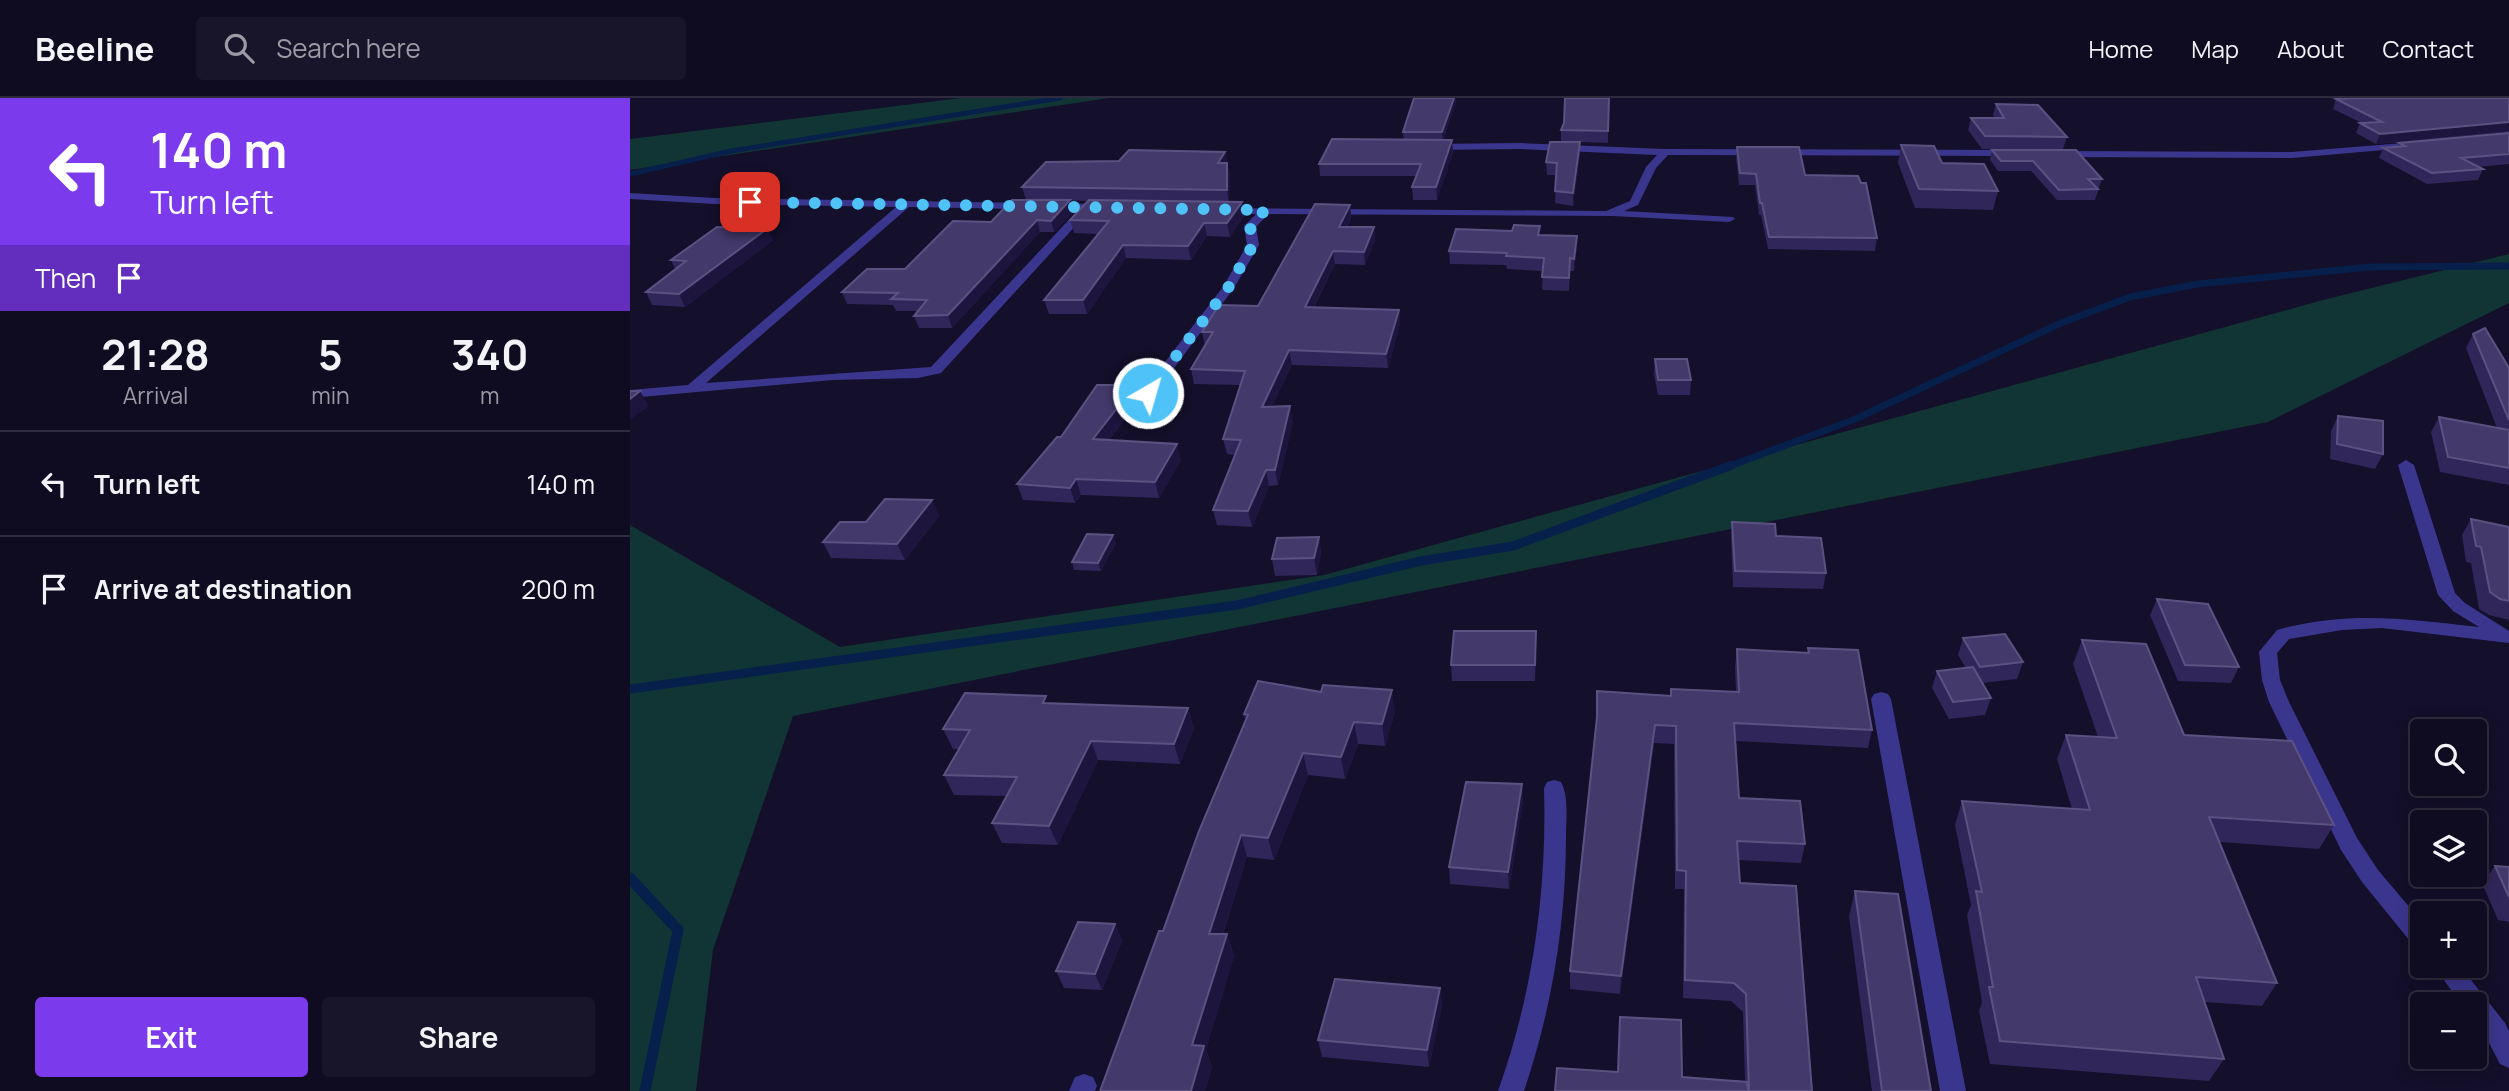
<!DOCTYPE html>
<html lang="en">
<head>
<meta charset="utf-8">
<style>
  body { margin:0; font-family:Manrope,sans-serif; background:#181429; color:#f1f3f6; height:100vh; display:flex; flex-direction:column; font-size:26px; white-space:nowrap }
  * { box-sizing:border-box; margin:0 }
  p { font-size:23px; color:#9b9ba5 }
  .icon { flex:none; width:38px; height:38px; fill:none; stroke:currentColor; stroke-width:2; stroke-linecap:round; stroke-linejoin:round }
  .map { position:relative; flex:1; overflow:hidden }
  .details { display:flex; flex-direction:column; background:#0f0b20; width:630px }
  .details>* { flex:none }
  .banner { background:#7c3aed; color:#fff; overflow:hidden }
  .controls { position:absolute; left:1780px; top:621px; display:grid; gap:14px }
  .controls a { display:grid; place-items:center; width:77px; height:77px; border-radius:7px; background:#0f0b20; box-shadow:0 4px 18px #0003,0 0 0 2px #2f2b3e; font-size:35px }
  .pin { position:absolute; display:grid; place-items:center; width:60px; height:60px; color:#fff; margin:-30px; border-radius:14px; box-shadow:0 4px 10px #0006 }
  .me { position:absolute; width:77px; margin:-38px; rotate:38deg; stroke-linejoin:round; filter:drop-shadow(0 0 5px #0008) }
  .turn { display:flex; align-items:center; gap:24px; height:147px; padding:0 35px; font-size:32px }
  .turn .icon { width:91px; height:91px; stroke-width:2.5 }
  .turn b { display:block; font-size:49px; line-height:60px }
  .then { display:flex; align-items:center; height:66px; padding:0 35px; background:#0003; gap:14px; font-size:26px }
  .eta { display:flex; justify-content:space-evenly; align-items:center; height:119px; text-align:center }
  .eta b { font-size:42px; font-weight:700; line-height:49px }
  .cta { display:flex; gap:14px; margin-top:auto; padding:14px 35px }
  .cta a { flex:1; height:80px; border-radius:7px; background:#7c3aed; color:#fff; font-size:28px; font-weight:700; line-height:80px; text-align:center }
  .cta a+a { background:#181429; color:#f1f3f6 }
  ul { padding:0; list-style:none }
  li { display:flex; align-items:center; gap:21px; height:105px; padding:0 35px; border-top:2px solid #2f2b3e }
  li div { flex:1 }
  li b { display:block; font-size:26px }
  li em { font-style:normal }
  header { display:flex; align-items:center; gap:42px; box-sizing:border-box; height:98px; padding:0 35px; background:#0f0b20; border-bottom:2px solid #2f2b3e }
  header strong { font-size:33px }
  nav { display:flex; gap:38px; margin-inline-start:auto; font-size:24px }
  .search { width:490px; height:63px; background:#181429; display:flex; align-items:center; gap:18px; box-sizing:border-box; padding:0 24px; border-radius:7px; color:#9b9ba5; font-size:26px }
  main { display:flex; flex:1; min-height:0 }
  .map>svg:first-child { display:block }
  .green { fill:#113534 }
  .lines { fill:none; stroke-linecap:round; stroke-linejoin:round }
  .stream-far3 { stroke:#071f4b; stroke-width:5 }
  .stream-far2 { stroke:#071f4b; stroke-width:7 }
  .stream-far1 { stroke:#071f4b; stroke-width:9 }
  .stream { stroke:#071f4b; stroke-width:11 }
  .street { fill:#3b368d; fill-rule:evenodd }
  .wall { fill:#312659 }
  .shaded-wall { fill:#1e153f }
  .building { fill:#43396b; stroke:#5c5282; stroke-width:2 }
  .route { stroke:#4fc3f7; stroke-width:12; stroke-dasharray:0 21.6 }
</style>
</head>
<body>
<header>
<strong>Beeline</strong>
<div class="search"><svg class="icon" aria-label="search" viewBox="0 0 24 24"><circle cx="10" cy="10" r="6"/><path d="M15 15l6 6"/></svg>Search here</div>
<nav><a>Home</a><a>Map</a><a>About</a><a>Contact</a></nav>
</header>
<main>
<section class="details">
<div class="banner">
<div class="turn"><svg class="icon" aria-label="left" viewBox="0 0 24 24"><path d="M17 20v-9H6M10 6l-5 5 5 5"/></svg><div><b>140 m</b>Turn left</div></div>
<div class="then">Then<svg class="icon" aria-label="arrive" viewBox="0 0 24 24"><path d="M6 21V4h12l-3 4 3 4H6"/></svg></div>
</div>
<div class="eta">
<div><b>21:28</b><p>Arrival</p></div>
<div><b>5</b><p>min</p></div>
<div><b>340</b><p>m</p></div>
</div>
<ul>
<li><svg class="icon" aria-label="left" viewBox="0 0 24 24"><path d="M17 20v-9H6M10 6l-5 5 5 5"/></svg><div><b>Turn left</b></div><em>140 m</em></li>
<li><svg class="icon" aria-label="arrive" viewBox="0 0 24 24"><path d="M6 21V4h12l-3 4 3 4H6"/></svg><div><b>Arrive at destination</b></div><em>200 m</em></li>
</ul>
<div class="cta"><a>Exit</a><a>Share</a></div>
</section>
<div class="map">
<svg width="1879" height="993" viewBox="0 0 1879 993">
  <rect width="100%" height="100%" fill="#140f2a"/>
  <!-- green -->
  <path class="green" d="M331,0h148l-479,72v-31z
    M1879,156v49l-241,119 -1475,294 -80,234 -17,141h-66v-566l210,122 484,-72 999,-275z"/>
  <g class="lines">
    <!-- stream-far3 -->
    <path class="stream-far3" d="M0,76l101,-23 329,-53"/>
    <!-- stream-far2 -->
    <path class="stream-far2" d="M1097,369l126,-47 208,-97 69,-26 68,-13 171,-17 140,-1"/>
    <!-- stream-far1 -->
    <path class="stream-far1" d="M0,591l607,-84 184,-44 92,-15 219,-81"/>
    <!-- stream -->
    <path class="stream" d="M0,780l48,52 -33,161"/>
    <!-- street -->
    <path class="street" d="M891,45l144,6 348,1 5,3 -5,3 -345,-1 -12,13 -18,37 -14,6 109,6 2,2 -6,3 -117,-6 -344,-2 -12,13 3,18 -25,43 -81,108h-10l-2,-3 82,-106 24,-42 -3,-19 12,-12 -34,-1 -4,-1v-4l388,3 24,-10 16,-34 11,-12 -136,-6 -90,1 -5,-3 5,-3z
      M1774,45l3,1v4l-115,10 -234,-1 -5,-3 5,-3 234,1z
      M0,95l84,5 389,6 5,3 -5,3h-13l-149,163 -23,5 -85,2 -203,18v-8l58,-5 208,-178 -182,-3 -84,-5zM279,109l169,3 -147,157 -225,16z
      M1776,362l8,5 41,128 10,10 44,28v12l-127,-15 -40,2 -53,9 -12,14 3,27 9,22 68,136 21,32 44,52v27l-8,-3 -52,-64 -21,-32 -72,-148 -7,-22 -3,-28 18,-22c70,-20 131,-11 202,-3l-26,-16 -15,-16 -40,-130z
      M1251,594l7,2 3,5 75,392h-26l-69,-392 3,-5z
      M924,682l7,2c8,14 5,38 5,54 0,87 -14,172 -42,255h-26c35,-98 49,-199 46,-303l3,-6z
      M1804,868h26l45,57 4,8v37l-9,-4 -13,-25 -13,-17v-18h-13z
      M454,976l9,3 4,9 -2,5h-26l6,-14z"/>
  </g>
  <!-- wall -->
  <path class="wall" d="M784,0h42v3l-13,39h9l1,12 -16,48h-24l-1,-13 4,-11h-96l-1,-12 85,-24 -1,-8z
    M979,0l-1,45 -28,-1v12l-7,52 -18,-3 1,-28h-9l-1,-13 15,-20v-12z
    M1879,0v34l-133,12 -20,-11 4,-10h2l-29,-14 3,-10z
    M1366,6l71,33 -4,12h-81l-14,-19 3,-12h24l-2,-3z
    M1879,35v31l-31,3 5,2 -5,11 -51,4 -48,-26 4,-10 15,-2 1,-3z
    M1271,47l41,18 56,28 -5,19 -78,-2 -17,-45z
    M1107,49l68,28 72,63 -2,13 -107,-2 -7,-34h-2l-4,-30h-16l-3,-27z
    M1362,52l110,29 -7,21h-38l-26,-29h-33l-8,-11z
    M595,54l5,24 -1,25 16,13 -15,23 -23,-1 -16,24 -65,-2 -39,56h-38l-5,-14 54,-66 -24,-1 -4,-13 18,-19 -62,-1 -4,-13 97,-26z
    M440,102l3,12 -19,20h-14l-88,96h-33l-5,-12 3,-5h-21l-3,-6 -46,-1 -5,-12 63,-23 86,-47z
    M720,107l1,12 -4,10h27l1,13 -10,25 -30,-1 -21,43 85,3 1,14 -12,44 -96,-3 -20,41 21,15 -15,64 -9,1 -17,41 -35,-2 -4,-15 22,-55 -8,-1 -4,-15 17,-54 -46,-1 -3,-15 14,-23 -3,-14 56,-26z
    M910,137l37,1v12l-3,23h-4l-1,20 -27,-1 1,-19 -36,-2 -1,-4 -56,-1 -1,-13z
    M143,142l-88,67 -33,-2 -6,-13 29,-23 -4,-9z
    M1843,236l36,34v117l-69,-13 -9,-40 8,-15 58,11 -31,-80z
    M1025,261l36,21 -1,15h-32l-4,-21z
    M509,302l-30,40 72,20 -22,38 -78,-3 -6,8 -52,-3 -6,-16 44,-47z
    M1708,318l45,38 -8,15 -45,-10 1,-28z
    M302,402l7,16 -34,44 -74,-2 -8,-16 43,-20z
    M1841,421l38,8v93l-20,-5 -10,-6 -8,-46 -5,-1 -4,-27z
    M1102,424l44,14 50,37 -3,16 -90,-2 -2,-49z
    M689,439l2,16 -4,22 -42,1 -3,-17z
    M486,445l-15,28 -27,-1 -2,-8z
    M1527,501l82,68 -8,16 -53,-2 -28,-66z
    M1333,540l60,24 -6,17 -35,4 9,15 -6,17 -36,4 -17,-31 5,-17 29,-3 -8,-13z
    M1452,542l102,95 150,90 -15,24 -99,-7 57,141 -15,23 -57,-4 19,57 -15,22 -219,-17 -11,-53 3,-9 -15,-87 4,-10 -16,-80 7,-24 110,8 -15,-50 9,-24 32,2 -25,-73z
    M906,550l-1,33h-83l-1,-16z
    M1178,550l64,82 -4,18 -132,-7 3,57 66,46 -4,19 -63,-3 2,23 72,208h-257l127,-14 63,4 -2,-69 -12,-11 -48,-3 1,-109h-9l-1,-145 -20,-1 -34,251 -50,-5v-18l27,-251 74,-24 65,-4 -1,-25 2,-18 70,4z
    M419,605l139,5 6,20 -14,36 -82,-4 -40,85 -56,-2 -10,-20 15,-27 -53,-1 -10,-20 15,-26h-6l-10,-20z
    M765,614l-10,34 -27,-2 -13,35 -37,-4 -34,85 -27,-3 -24,77h4l7,22 -28,93 6,18 -7,24h-105l145,-371 -1,-6z
    M892,686l1,17 -14,88 -59,-5 -1,-17z
    M1865,768l14,1v55l-11,-2 -16,-37z
    M1225,793l76,200h-59l-23,-175z
    M485,826l7,17 -20,49 -38,-2 -8,-17z
    M810,890l2,17 -13,62 -107,-10 -4,-17z"/>
  <!-- shaded-wall -->
  <path class="shaded-wall" d="M824,0h2v3l-14,40v-9z
    M1879,24v9l-133,13 4,-10z
    M822,42l1,12 -16,48 -1,-13z
    M950,44v12l-7,52v-13z
    M595,54l5,24 -1,27 -2,-13 -9,-27z
    M440,102l3,12 -19,20 -3,-11z
    M612,104l3,12 -15,23 -3,-14z
    M720,107l1,12 -11,23 -1,-13z
    M407,122l3,12 -88,96 -4,-13z
    M574,125l3,13 -16,24 -3,-14z
    M744,129l1,13 -10,25 -1,-13z
    M138,130l5,12 -88,67 -6,-13z
    M947,138v12l-3,23v-12z
    M493,147l3,13 -39,56 -4,-14z
    M703,153l2,13 -28,56 -2,-13z
    M769,212l1,14 -12,44 -2,-14z
    M659,252l3,15 -27,57 -3,-15z
    M505,287l4,15 -41,54 -5,-15z
    M10,293l9,15 -19,14v-21z
    M660,308l3,15 -15,64 -3,-15z
    M547,346l4,16 -22,38 -4,-16z
    M636,372l3,16 -17,41 -4,-16z
    M446,381l5,16 -6,8 -5,-15z
    M302,402l7,16 -34,44 -8,-16z
    M483,437l3,8 -15,28 -3,-8z
    M689,439l2,16 -4,22 -3,-17z
    M762,592l3,22 -10,34 -3,-22z
    M558,610l6,20 -14,36 -6,-20z
    M724,624l4,22 -13,35 -4,-22z
    M1025,627l-1,18 -34,251 1,-18z
    M461,643l7,19 -40,85 -9,-19z
    M673,655l5,22 -34,85 -6,-22z
    M892,686l1,17 -14,88 -1,-17z
    M611,737l6,22 -31,98 -7,-21z
    M485,826l7,17 -20,49 -7,-16z
    M597,836l7,22 -28,93 6,18 -7,24h-14l1,-46z
    M810,890l2,17 -13,62 -2,-17z"/>
  <!-- building -->
  <path class="building" d="M784,0h40l-12,34h-39z
    M935,0h44l-1,33 -47,-1 3,-7z
    M1727,0h152v24l-129,12 -20,-11 22,-1 -46,-23z
    M1366,6l42,1 29,32 -82,-1 -14,-18h33z
    M1879,35v21l-48,4 22,11 -51,4 -49,-25 22,-2 -6,-3z
    M702,41l120,1 -16,47h-24l9,-23h-102z
    M920,44h30l-7,51 -18,-2 2,-28 -11,-1z
    M1271,47l33,1 8,17 42,1 14,27 -79,-2z
    M1107,49h62l6,28 53,1 3,7h5l11,55 -108,-1 -7,-34h-2l-4,-29 -16,-1z
    M499,52l96,2 -7,11h9v27l-205,-3 24,-25 73,-1z
    M1362,52h84l26,29h-14l10,10 -39,1 -26,-29h-32z
    M382,102h58l-19,21 -14,-1 -89,95 -34,1 13,-16 -36,-1 7,-6 -56,-1 25,-23h38l48,-48 38,1z
    M459,102l153,2 -15,21h-23l-16,23 -65,-1 -40,55h-39l65,-79 -39,-1z
    M685,106l35,1 -11,22h35l-10,25 -31,-1 -28,56 94,3 -13,44 -97,-4 -27,57 28,-1 -15,64h-9l-18,41 -35,-1 28,-70 -18,-1 22,-68 -54,-2 22,-37h-11l17,-27 39,1z
    M884,127l26,1 -2,9 39,1 -3,23 -4,-1 -1,20 -27,-1 2,-19 -38,-2 1,-3 -58,-2 7,-22 56,2z
    M87,129l51,1 -89,66 -33,-2 40,-31 -15,-1z
    M1855,230l24,40v52l-36,-86z
    M1025,261h32l4,21h-33z
    M467,287h38l-42,54 84,5 -22,38 -79,-3 -6,9 -53,-4 40,-47h4z
    M0,293h10l-10,8z
    M1708,318l45,5v33l-46,-10z
    M1809,319l70,13v38l-61,-11z
    M255,401l47,1 -35,44 -74,-2 17,-20h26z
    M1841,421l38,8v74l-9,-2 -10,-7 -9,-45 -5,-1z
    M1102,424l43,2 1,12 45,2 5,35 -91,-2z
    M457,436l26,1 -15,28 -26,-1z
    M689,439l-5,21 -42,1 5,-21z
    M1527,501l51,5 31,63 -54,-2z
    M824,533h82l-1,34h-84z
    M1375,536l18,28 -43,5 -17,-29z
    M1452,542l64,4 38,91 108,6 42,84 -125,-8 68,166 -81,-6 28,82 -224,-18 -11,-54h4l-17,-96 6,1 -20,-91 128,9 -24,-75 51,3z
    M1178,550l50,2 14,80 -138,-7 5,75 61,3 5,43 -68,-3 3,42 56,3 16,205h-63l-3,-97 -12,-11 -49,-3 1,-109 -9,-1 -1,-144 -21,-1 -34,251 -51,-5 27,-254v-26l74,5v-7l68,3 -2,-43 72,4z
    M1343,569l18,31 -38,4 -16,-31z
    M628,583l63,11 2,-7 69,5 -10,34 -28,-2 -13,35 -38,-4 -35,85 -27,-3 -32,99h18l-35,111 12,1 -13,45h-91l59,-160h4l36,-100 49,-116 -4,-1z
    M335,595l81,3 -3,7 145,5 -14,36 -83,-3 -42,85 -57,-3 25,-46 -73,-2 26,-45 -27,-1z
    M836,684l56,2 -14,88 -59,-5z
    M1865,768l14,1v30z
    M1225,793l43,3 33,197h-49z
    M448,824l37,2 -20,50 -39,-3z
    M705,881l105,9 -13,62 -109,-10z
    M990,919l61,3 1,57 65,5 1,9h-193l2,-23 61,4z"/>
  <g class="lines">
    <!-- route -->
    <path class="route" d="M120,104l515,8 -15,16 3,19 -25,43 -80,105"/>
  </g>
</svg>
<div class="controls">
<a><svg class="icon" aria-label="search" viewBox="0 0 24 24"><circle cx="10" cy="10" r="6"/><path d="M15 15l6 6"/></svg></a>
<a><svg class="icon" aria-label="layers" viewBox="0 0 24 24"><path d="M12 4l9 5-9 5-9-5zM3 14l9 5 9-5"/></svg></a>
<a>+</a>
<a>−</a>
</div>
<div class="pin" style="left:120px;top:104px;background:#d93025"><svg class="icon" aria-label="arrive" viewBox="0 0 24 24"><path d="M6 21V4h12l-3 4 3 4H6"/></svg></div>
<svg class="me" style="left:518px;top:295px" viewBox="-20 -20 40 40"><circle r="17" fill="#4fc3f7" stroke="#fff" stroke-width="3"/><path d="M0-11L8 9 0 5-8 9z" fill="#fff"/></svg>
</div>
</main>
</body>
</html>
